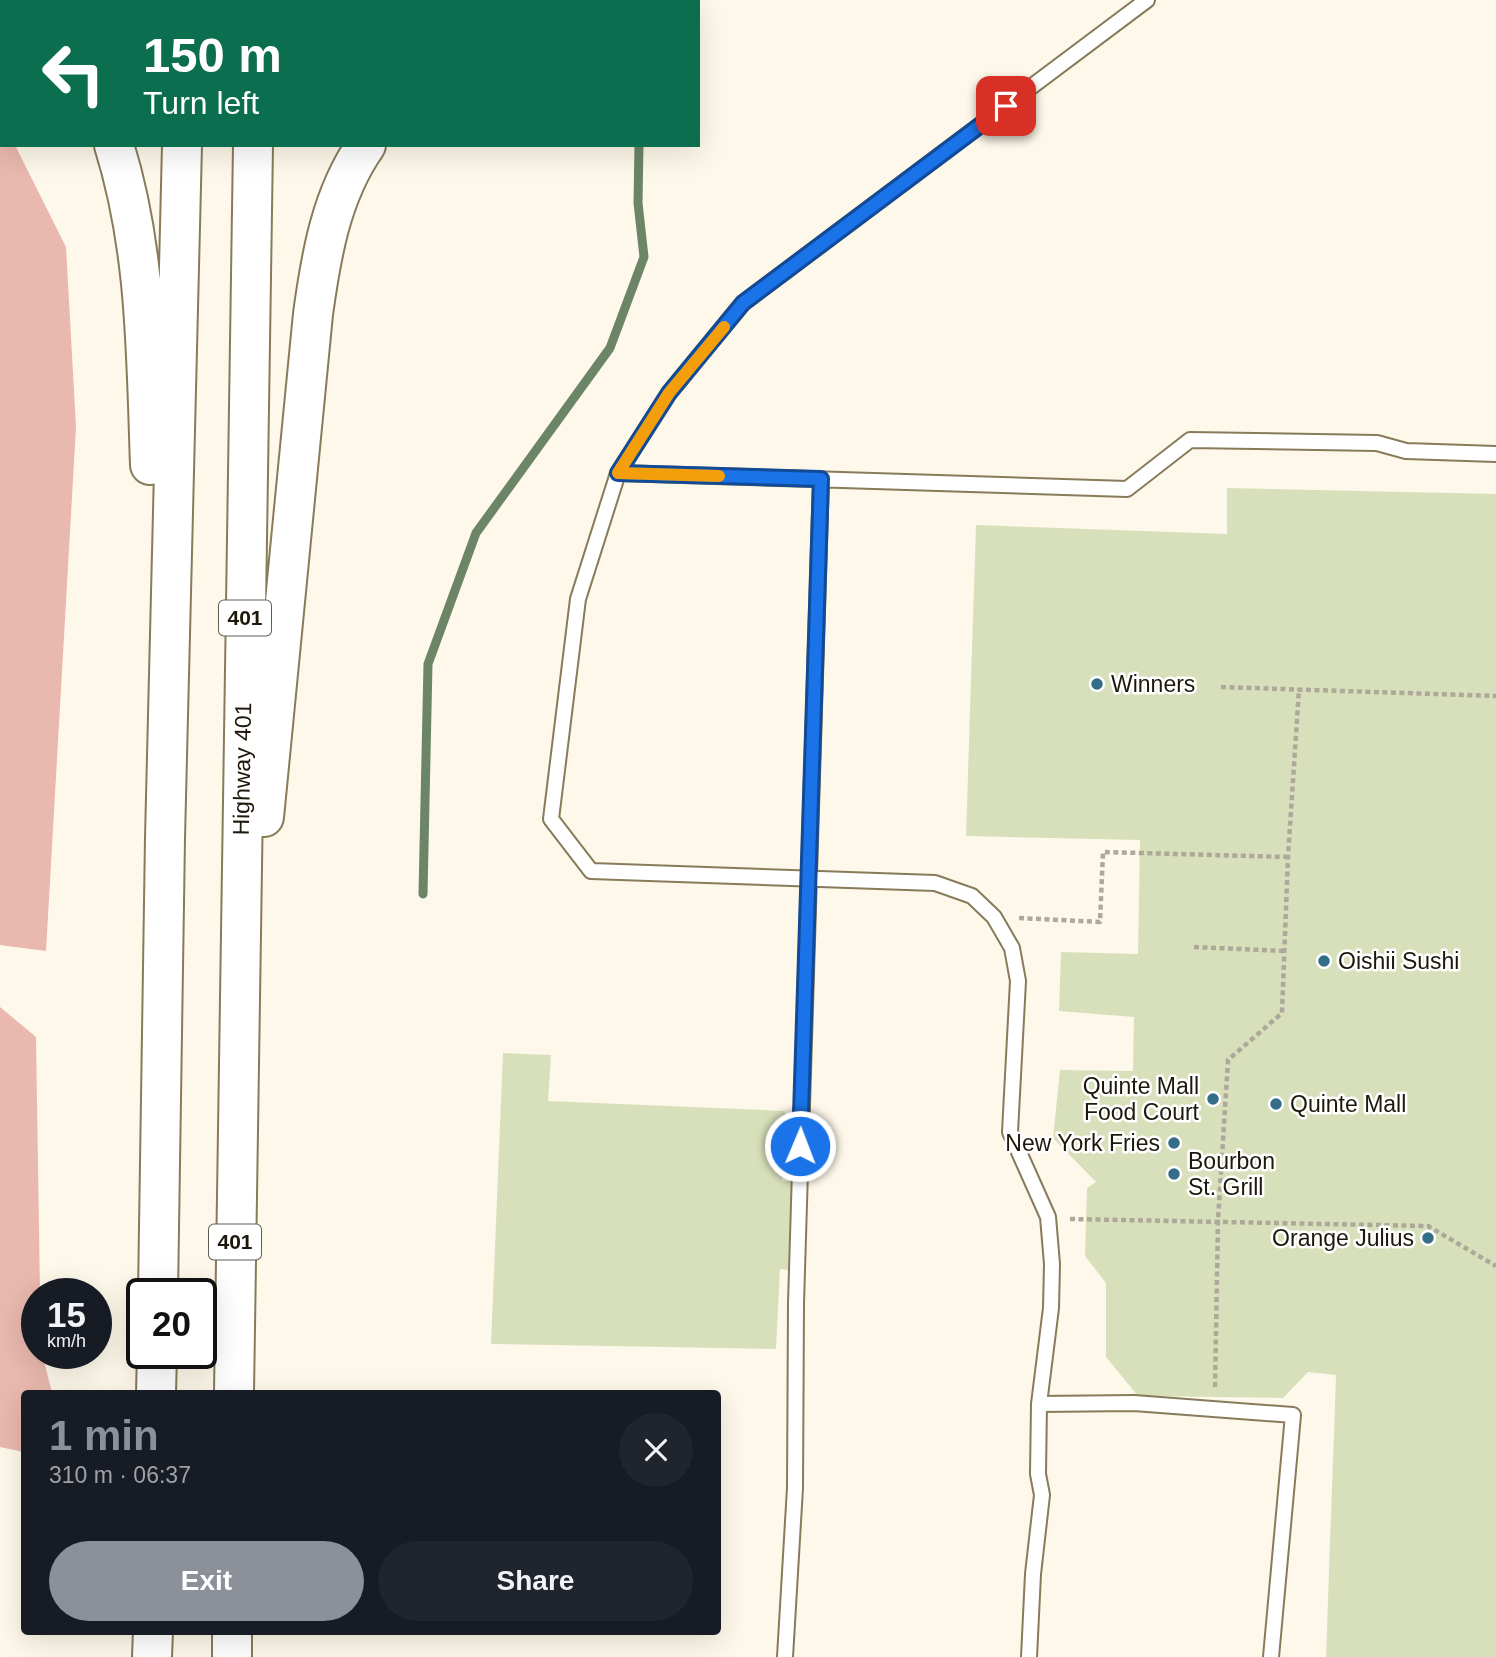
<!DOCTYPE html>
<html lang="en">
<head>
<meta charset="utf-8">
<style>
  body { margin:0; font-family:Arial,sans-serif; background:#20242c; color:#f1f3f6; height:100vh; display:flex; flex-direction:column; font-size:26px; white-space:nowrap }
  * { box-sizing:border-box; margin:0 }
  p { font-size:23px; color:#9ea1a6 }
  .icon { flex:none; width:38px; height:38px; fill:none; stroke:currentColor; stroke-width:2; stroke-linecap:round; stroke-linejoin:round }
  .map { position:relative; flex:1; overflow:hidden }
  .side { position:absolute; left:21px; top:1390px; width:700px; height:245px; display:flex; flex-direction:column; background:#171b24; border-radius:7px; box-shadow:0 7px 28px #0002 }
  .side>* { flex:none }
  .banner { position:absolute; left:0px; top:0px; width:700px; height:147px; box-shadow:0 7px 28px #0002; background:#0b6e4f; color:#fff; overflow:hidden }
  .speed { position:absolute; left:21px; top:1278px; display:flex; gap:14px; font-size:35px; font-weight:700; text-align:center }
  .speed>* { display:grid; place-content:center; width:91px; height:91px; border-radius:50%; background:#171b24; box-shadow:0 7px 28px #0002; line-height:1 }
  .speed small { font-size:18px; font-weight:400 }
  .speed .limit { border:4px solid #111; border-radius:10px; background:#fff; color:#111 }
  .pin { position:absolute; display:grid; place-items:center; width:60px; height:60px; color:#fff; margin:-30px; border-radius:14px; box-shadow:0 4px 10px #0006 }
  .me { position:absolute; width:77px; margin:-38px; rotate:1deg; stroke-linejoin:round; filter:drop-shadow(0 0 5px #0008) }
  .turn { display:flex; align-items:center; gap:24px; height:147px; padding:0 28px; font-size:32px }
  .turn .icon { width:91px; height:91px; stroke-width:2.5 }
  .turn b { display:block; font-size:49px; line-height:60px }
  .round { display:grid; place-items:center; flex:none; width:74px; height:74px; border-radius:37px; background:#20242c }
  .summary { display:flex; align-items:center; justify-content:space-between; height:119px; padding:0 28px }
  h1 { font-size:42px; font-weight:700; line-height:52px; color:#8c9099 }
  .primary-button { display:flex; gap:14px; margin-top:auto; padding:14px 28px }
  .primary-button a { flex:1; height:80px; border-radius:42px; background:#8c9099; color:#fff; font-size:28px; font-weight:700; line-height:80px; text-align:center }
  .primary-button a+a { background:#20242c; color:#f1f3f6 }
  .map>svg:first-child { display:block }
  .green { fill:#e9b8ae }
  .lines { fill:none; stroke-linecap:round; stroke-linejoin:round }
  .stream { stroke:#6b8566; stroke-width:9 }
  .building { fill:#d8e0bb }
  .service-casing { stroke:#887b5a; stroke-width:18 }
  .motorway-casing { stroke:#887b5a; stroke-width:42 }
  .path { stroke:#aea89a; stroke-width:4.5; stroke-dasharray:5 3.5; stroke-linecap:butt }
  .service { stroke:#fff; stroke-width:14 }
  .motorway { stroke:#fff; stroke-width:38 }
  .route-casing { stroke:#114b97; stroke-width:18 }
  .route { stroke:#1a73e8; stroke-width:12 }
  .slow { stroke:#f59e0b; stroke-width:12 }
  .poi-dot { fill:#346d87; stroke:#fff; stroke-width:2.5 }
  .labels { text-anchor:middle; stroke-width:5; stroke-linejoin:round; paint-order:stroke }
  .shield { fill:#fff; stroke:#615d54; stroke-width:2 }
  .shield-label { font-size:21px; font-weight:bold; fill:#1d180b }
  .poi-label { font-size:23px; fill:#1d180b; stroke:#fff; text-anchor:start }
  .street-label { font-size:23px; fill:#1d180b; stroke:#fff }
</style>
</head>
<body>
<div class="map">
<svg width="1496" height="1657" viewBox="0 0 1496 1657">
  <rect width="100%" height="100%" fill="#fef8ea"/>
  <!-- green -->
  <path class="green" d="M0,116l2,29h13l51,102 10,180 -30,524 -46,-6z
    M0,1007l36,30 4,256h-3v60h5l10,40h-28v59l-24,-5z"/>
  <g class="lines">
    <!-- stream -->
    <path class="stream" d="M423,894l5,-230 48,-131 134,-185 34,-91 -6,-54 1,-58"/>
  </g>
  <!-- building -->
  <path class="building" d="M1227,488l269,6v1163h-170l10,-282 -28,-3 -25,26 -145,-2 -32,-39v-74l-21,-27 2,-68 9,-6 -43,-44 7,-68 73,1 1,-54 -75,-6 2,-59 77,2 2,-114 -174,-4 10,-311 251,9z
    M503,1053l48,2 -3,46 237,10 -3,70h10l-4,89 -8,-1 -4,80 -285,-5z"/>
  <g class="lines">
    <!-- service casing -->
    <g class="service-casing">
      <path id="service" d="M618,473l509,16 63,-49 187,3 29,8 90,3
        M1039,1404l95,-1 159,12 -22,242
        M785,1657l10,-169 1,-185 25,-824
        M1029,1657l4,-83 9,-79 -4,-21 1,-70 12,-96 1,-44 -4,-47 -38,-85 8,-151 -6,-33 -18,-31 -22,-21 -37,-13 -344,-12 -40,-52 27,-220 40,-126 51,-80 74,-90 404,-303"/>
    </g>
    <!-- motorway casing -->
    <g class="motorway-casing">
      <path id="motorway" d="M3,0l2,2
        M186,2v-2
        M256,2v-2
        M564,2l5,-2
        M114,145c33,105 32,212 36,320
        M264,817l49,-503c8,-58 18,-119 53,-169
        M158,1293l7,-455 17,-693
        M156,1393l1,-40
        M234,1393l19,-1248
        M152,1657l1,-26
        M232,1657v-26"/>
    </g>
    <!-- path -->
    <path class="path" d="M1221,687l275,9
      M1019,918l81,4 3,-70 185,5
      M1194,947l90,4
      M1070,1219l358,7 68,40
      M1215,1387l3,-167 10,-160 54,-47 6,-156 11,-168"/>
    <!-- service -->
    <use href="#service" class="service"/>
    <!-- motorway -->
    <use href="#motorway" class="motorway"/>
  </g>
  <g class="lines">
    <!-- route casing -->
    <g class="route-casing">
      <path id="route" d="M800,1146l21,-667 -203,-6 51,-80 74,-90 263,-197"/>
    </g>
    <!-- route -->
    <use href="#route" class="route"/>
    <!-- slow -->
    <path class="slow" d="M719,476l-101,-3 51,-80 55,-66"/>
  </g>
  <!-- markers -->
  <g class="poi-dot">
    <circle cx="1097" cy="684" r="7"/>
    <circle cx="1324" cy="961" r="7"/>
    <circle cx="1213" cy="1099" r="7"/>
    <circle cx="1276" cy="1104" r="7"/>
    <circle cx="1174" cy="1143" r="7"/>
    <circle cx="1174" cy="1174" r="7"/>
    <circle cx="1428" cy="1238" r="7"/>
  </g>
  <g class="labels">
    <!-- shield labels -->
    <g class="shield">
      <rect x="219" y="600.5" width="52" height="35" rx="5"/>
      <rect x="209" y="1224.5" width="52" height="35" rx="5"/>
    </g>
    <g class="shield-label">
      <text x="245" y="625">401</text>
      <text x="235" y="1249">401</text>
    </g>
    <!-- poi labels -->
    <g class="poi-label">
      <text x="1111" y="692">Winners</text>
      <text x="1338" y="969">Oishii Sushi</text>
      <text x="1199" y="1094" text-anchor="end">Quinte Mall<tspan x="1199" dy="26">Food Court</tspan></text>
      <text x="1290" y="1112">Quinte Mall</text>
      <text x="1160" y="1151" text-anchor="end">New York Fries</text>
      <text x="1188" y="1169">Bourbon<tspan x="1188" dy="26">St. Grill</tspan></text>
      <text x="1414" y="1246" text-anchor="end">Orange Julius</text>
    </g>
    <!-- street labels -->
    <g class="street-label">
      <text transform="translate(242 769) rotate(-89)" y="8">Highway 401</text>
    </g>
  </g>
</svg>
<div class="speed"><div>15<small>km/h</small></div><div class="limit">20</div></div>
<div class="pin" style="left:1006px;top:106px;background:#d93025"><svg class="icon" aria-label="arrive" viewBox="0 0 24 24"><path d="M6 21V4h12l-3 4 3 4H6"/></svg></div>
<svg class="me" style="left:800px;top:1146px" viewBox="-20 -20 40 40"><circle r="17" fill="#1a73e8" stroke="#fff" stroke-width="3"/><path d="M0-11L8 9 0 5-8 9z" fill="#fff"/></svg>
<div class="banner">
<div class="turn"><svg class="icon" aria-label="left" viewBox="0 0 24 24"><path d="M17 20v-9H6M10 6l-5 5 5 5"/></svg><div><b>150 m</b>Turn left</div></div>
</div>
<section class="side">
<div class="summary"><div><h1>1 min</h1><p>310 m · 06:37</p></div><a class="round"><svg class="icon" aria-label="close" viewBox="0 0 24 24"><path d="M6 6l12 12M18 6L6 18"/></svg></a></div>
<div class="primary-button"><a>Exit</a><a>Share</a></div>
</section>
</div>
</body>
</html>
